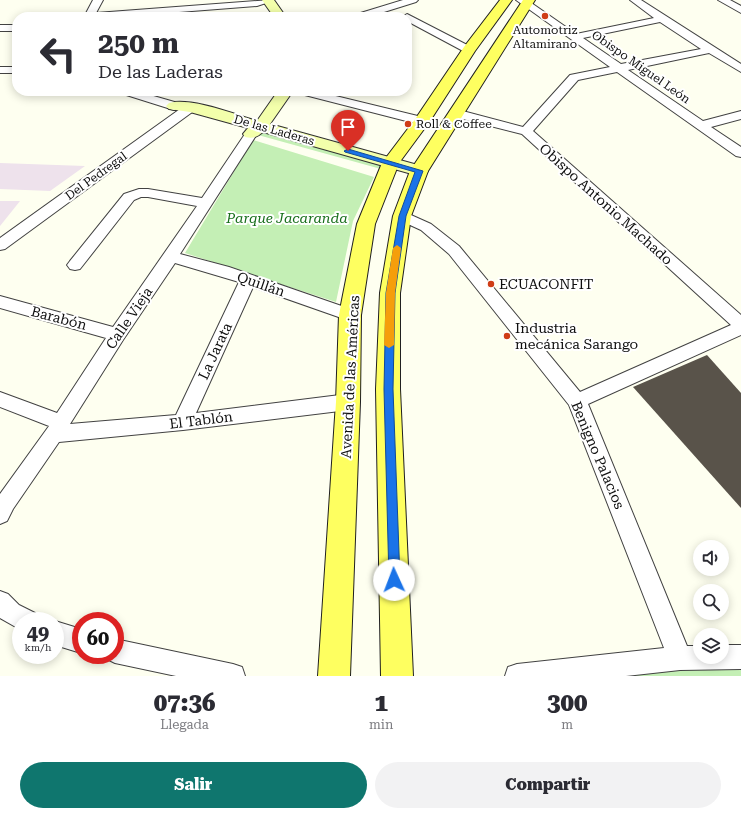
<!DOCTYPE html>
<html lang="es">
<head>
<meta charset="utf-8">
<style>
  body { margin:0; font-family:"Roboto Serif",serif; background:#f2f2f3; color:#2b2b33; height:100vh; display:flex; flex-direction:column; font-size:15px; white-space:nowrap }
  * { box-sizing:border-box; margin:0 }
  p { font-size:13px; color:#7c7c81 }
  .icon { flex:none; width:22px; height:22px; fill:none; stroke:currentColor; stroke-width:2; stroke-linecap:round; stroke-linejoin:round }
  .map { position:relative; height:676px; overflow:hidden }
  .drawer { display:flex; flex-direction:column; background:#fff; flex:1 }
  .drawer>* { flex:none }
  .hud { position:absolute; left:12px; top:12px; width:400px; height:84px; border-radius:16px; box-shadow:0 2px 10px #0003; background:#fff; color:#2b2b33; overflow:hidden }
  .buttons { position:absolute; left:693px; top:540px; display:grid; gap:8px }
  .buttons a { display:grid; place-items:center; width:36px; height:36px; border-radius:50%; background:#fff; box-shadow:0 2px 10px #0003; font-size:20px }
  .speed { position:absolute; left:12px; top:612px; display:flex; gap:8px; font-size:20px; font-weight:700; text-align:center }
  .speed>* { display:grid; place-content:center; width:52px; height:52px; border-radius:50%; background:#fff; box-shadow:0 2px 10px #0003; line-height:1 }
  .speed small { font-size:10px; font-weight:400 }
  .speed .limit { border:6px solid #d22; background:#fff; color:#111 }
  .pin { position:absolute; display:grid; place-items:center; width:34px; height:34px; color:#fff; margin:-41px -17px; border-radius:50% 50% 50% 0; rotate:-45deg; box-shadow:0 0 4px #0007 }
  .pin .icon { rotate:45deg }
  .me { position:absolute; width:44px; margin:-22px; rotate:358deg; stroke-linejoin:round; filter:drop-shadow(0 0 3px #0008) }
  .turn { display:flex; align-items:center; gap:14px; height:84px; padding:0 20px; font-size:18px }
  .turn .icon { width:52px; height:52px; stroke-width:2.5 }
  .turn b { display:block; font-size:28px; line-height:34px }
  .eta { display:flex; justify-content:space-evenly; align-items:center; height:68px; text-align:center }
  .eta b { font-size:24px; font-weight:800; line-height:28px }
  .primary-button { display:flex; gap:8px; margin-top:auto; padding:8px 20px }
  .primary-button a { flex:1; height:46px; border-radius:24px; background:#0f766e; color:#fff; font-size:16px; font-weight:800; line-height:46px; text-align:center }
  .primary-button a+a { background:#f2f2f3; color:#2b2b33 }
  .map>svg:first-child { display:block }
  .industrial { fill:#eee2ec }
  .green { fill:#c4efb5 }
  .building { fill:#59534a }
  .lines { fill:none; stroke-linecap:round; stroke-linejoin:round }
  .street-casing { stroke:#424242; stroke-width:2 }
  .secondary-casing { stroke:#313131; stroke-width:2 }
  .primary-casing { stroke:#202020; stroke-width:2 }
  .street { fill:#fff; fill-rule:evenodd }
  .secondary { fill:#f3ffab; fill-rule:evenodd }
  .primary { fill:#feff60; fill-rule:evenodd }
  .route { fill:#1a73e8; stroke:#114b97 }
  .slow { fill:#f59e0b }
  .poi-dot { fill:#cf3c16; stroke:#fff; stroke-width:1.5 }
  .labels { text-anchor:middle; stroke-width:4; stroke-linejoin:round; paint-order:stroke }
  .far-poi-label { font-size:12px; fill:#0f0f0f; stroke:#fff }
  .far-street-label { font-size:12px; fill:#0f0f0f; stroke:#fff }
  .street-label { font-size:14px; fill:#0f0f0f; stroke:#fff }
  .park-label { font-size:14px; font-style:italic; fill:#176e1b; stroke:#fff }
  .poi-label { font-size:14px; fill:#0f0f0f; stroke:#fff; text-anchor:start }
</style>
</head>
<body>
<div class="map">
<svg width="741" height="676" viewBox="0 0 741 676">
  <rect width="100%" height="100%" fill="#fefff0"/>
  <!-- industrial -->
  <path class="industrial" d="M0,163l85,3 -35,25 -50,-2z
    M0,201h20l-20,25z"/>
  <!-- green -->
  <path class="green" d="M263,129l122,34 -4,6 -123,-34z
    M253,140l121,37 -21,44 -17,81 -151,-49z
    M741,665v11h-170z"/>
  <!-- building -->
  <path class="building" d="M707,355l34,38v115l-108,-121z"/>
  <g class="lines">
    <!-- street casing -->
    <g class="street-casing">
      <path id="street" d="M93,0h10l-7,13 175,-13 -2,2 -12,4 -142,11h-31z
        M403,0h15l-2,2 -48,15h-15l1,-2z
        M516,0h11l49,34 78,-16 -24,-18h11l100,64v8l-32,-19 -81,17 75,51 38,-10v8l-30,8 30,20v10l-5,-1 -119,-84 -39,8 -45,51 208,184v20l-153,69 99,242h13v11h22v-12h19v24l-61,1 -54,6h-121l3,-9 9,-3 147,-16 -95,-243 -120,-151 -28,-24 -24,-11 -2,-3 2,-3 5,-2 29,13 28,22 121,146 151,-67 -209,-191 -71,-18 -2,-3 2,-3 4,-1 68,18 47,-52 40,-8zM660,22l41,27 -80,15 -38,-26z
        M718,0h12l11,6v7z
        M407,14l66,34 1,2 -1,2h-8l-58,-31v-4h-5z
        M0,25h17v6h-17z
        M0,67h17v6h-17z
        M118,91h18l42,12 2,3 -2,3 -4,1 -54,-17z
        M295,91h20l111,27 2,3 -2,3 -4,1 -125,-32z
        M191,103l4,1 2,3 -2,3 -190,139 -5,1v-12l187,-134z
        M251,130l4,1 2,3 -77,120 49,13 127,44 2,4 -2,4 -6,2 -97,-34 -57,126 152,-19 7,3 2,5 -2,5 -7,3 -165,20 -124,12 -46,67 -6,12 -7,3v-30l49,-68 -49,-19v-15l57,21 49,-75 -106,-30v-12l113,31 84,-121 -49,-9h-7l-7,3 -54,69 -5,1 -5,-1 -3,-4 3,-4 54,-67 15,-5h9l54,9 45,-67zM175,263l64,19 -63,133 -106,9 53,-84z
        M0,591l8,3 11,11 16,8 4,8h-18v9l-21,-12z
        M55,621l26,8v24l-26,-8z
        M115,639l118,25 9,3 3,9h-69l-61,-13 -8,-4 -2,-4h10z"/>
    </g>
    <!-- secondary casing -->
    <g class="secondary-casing">
      <path id="secondary" d="M262,0h12l12,17h-12z
        M278,91h15l-23,33 155,43 3,4 -3,4 -6,1 -156,-44c-6,5 -10,7 -18,5l-2,-3 5,-6 -58,-16 -21,-3 -3,-3 3,-3c22,-6 65,11 88,18z"/>
    </g>
    <!-- primary casing -->
    <g class="primary-casing">
      <path id="primary" d="M500,0h12l-37,51 -45,70 -31,42 -24,61 -14,91 -1,87 -10,274h-32l18,-274 3,-87 18,-91 25,-61 34,-45 48,-71z
        M523,0h12l-107,171 -17,45 -11,77v96l13,287h-32l-5,-287 4,-96 13,-77 17,-45z"/>
    </g>
    <!-- street -->
    <use href="#street" class="street"/>
    <!-- secondary -->
    <use href="#secondary" class="secondary"/>
    <!-- primary -->
    <use href="#primary" class="primary"/>
  </g>
  <!-- route -->
  <path class="route" d="M348,149l75,22 -17,45 -11,77 -2,96 7,191 -1,4 -5,2 -4,-2 -1,-4 -5,-191 2,-96 13,-77 16,-44 -70,-20 -1,-1z"/>
  <!-- slow -->
  <path class="slow" d="M397,245l4,3 -6,45 -1,52 -5,3 -5,-3 2,-52 7,-45z"/>
  <!-- markers -->
  <g class="poi-dot">
    <circle cx="545" cy="16" r="4"/>
    <circle cx="408" cy="124" r="4"/>
    <circle cx="491" cy="284" r="4"/>
    <circle cx="507" cy="336" r="4"/>
  </g>
  <g class="labels">
    <!-- far-poi labels -->
    <g class="far-poi-label">
      <text x="545" y="34">Automotriz<tspan x="545" dy="14">Altamirano</tspan></text>
      <text x="416" y="128" text-anchor="start">Roll &amp; Coffee</text>
    </g>
    <!-- far-street labels -->
    <g class="far-street-label">
      <text transform="translate(641 67) rotate(35)" y="4">Obispo Miguel León</text>
      <text transform="translate(274 130) rotate(16)" y="4">De las Laderas</text>
      <text transform="translate(96 176) rotate(-36)" y="4">Del Pedregal</text>
    </g>
    <!-- street labels -->
    <g class="street-label">
      <text transform="translate(606 204) rotate(42)" y="5">Obispo Antonio Machado</text>
      <text transform="translate(261 284) rotate(19)" y="5">Quillán</text>
      <text transform="translate(59 318) rotate(15)" y="5">Barabón</text>
      <text transform="translate(129 318) rotate(-56)" y="5">Calle Vieja</text>
      <text transform="translate(215 351) rotate(-65)" y="5">La Jarata</text>
      <text transform="translate(350 377) rotate(-87)" y="5">Avenida de las Américas</text>
      <text transform="translate(201 420) rotate(-7)" y="5">El Tablón</text>
      <text transform="translate(598 455) rotate(67)" y="5">Benigno Palacios</text>
    </g>
    <!-- park labels -->
    <g class="park-label">
      <text x="287" y="223">Parque Jacaranda</text>
    </g>
    <!-- poi labels -->
    <g class="poi-label">
      <text x="499" y="289">ECUACONFIT</text>
      <text x="515" y="333">Industria<tspan x="515" dy="16">mecánica Sarango</tspan></text>
    </g>
  </g>
</svg>
<div class="buttons">
<a><svg class="icon" aria-label="sound" viewBox="0 0 24 24"><path d="M4 9h4l5-4v14l-5-4H4zM17 9q2 3 0 6"/></svg></a>
<a><svg class="icon" aria-label="search" viewBox="0 0 24 24"><circle cx="10" cy="10" r="6"/><path d="M15 15l6 6"/></svg></a>
<a><svg class="icon" aria-label="layers" viewBox="0 0 24 24"><path d="M12 4l9 5-9 5-9-5zM3 14l9 5 9-5"/></svg></a>
</div>
<div class="speed"><div>49<small>km/h</small></div><div class="limit">60</div></div>
<div class="pin" style="left:348px;top:151px;background:#d93025"><svg class="icon" aria-label="arrive" viewBox="0 0 24 24"><path d="M6 21V4h12l-3 4 3 4H6"/></svg></div>
<svg class="me" style="left:394px;top:580px" viewBox="-20 -20 40 40"><circle r="19" fill="#fff"/><path d="M0-13L10 11 0 6-10 11z" fill="#1a73e8"/></svg>
<div class="hud">
<div class="turn"><svg class="icon" aria-label="left" viewBox="0 0 24 24"><path d="M17 20v-9H6M10 6l-5 5 5 5"/></svg><div><b>250 m</b>De las Laderas</div></div>
</div>
</div>
<section class="drawer">
<div class="eta">
<div><b>07:36</b><p>Llegada</p></div>
<div><b>1</b><p>min</p></div>
<div><b>300</b><p>m</p></div>
</div>
<div class="primary-button"><a>Salir</a><a>Compartir</a></div>
</section>
</body>
</html>
